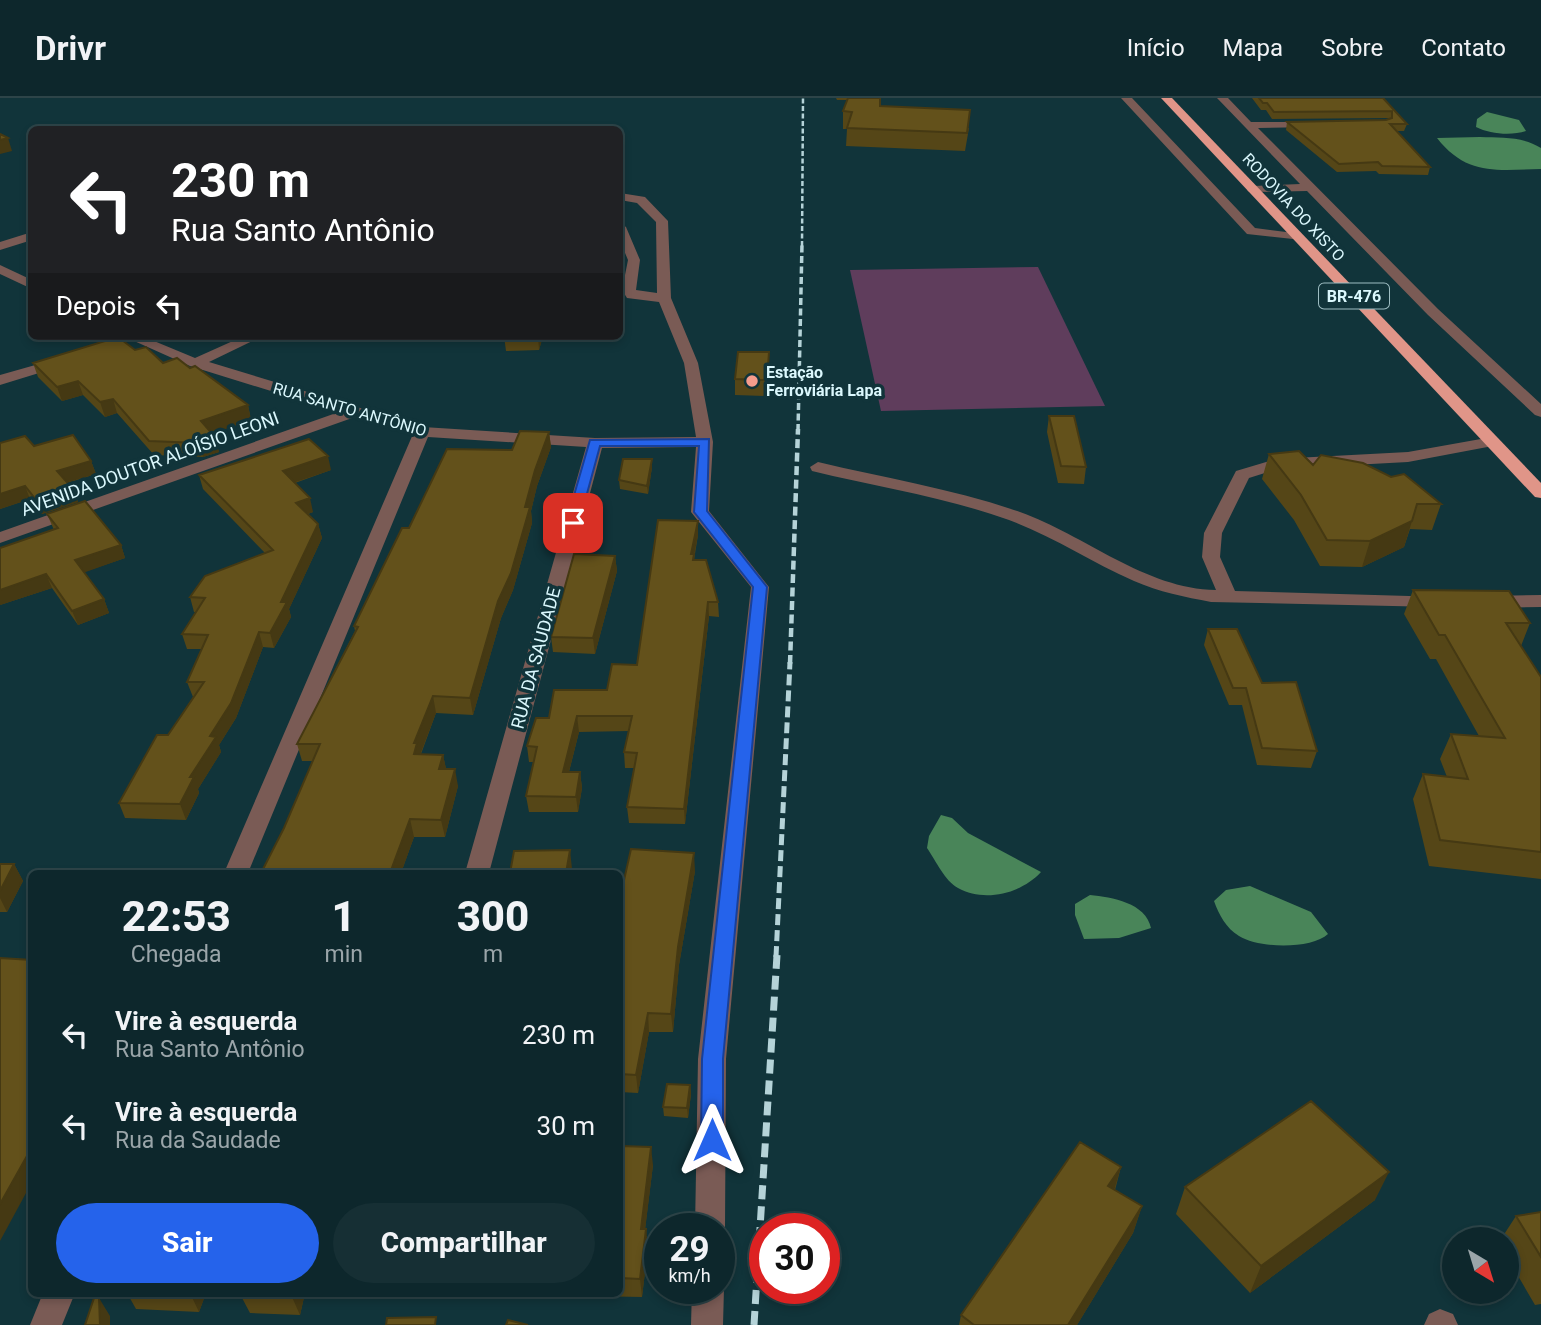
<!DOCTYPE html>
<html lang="pt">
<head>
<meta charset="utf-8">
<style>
  body { margin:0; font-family:Roboto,sans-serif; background:#162f34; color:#f1f3f6; height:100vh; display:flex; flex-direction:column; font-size:26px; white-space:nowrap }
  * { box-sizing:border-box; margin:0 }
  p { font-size:23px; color:#9aa5a9 }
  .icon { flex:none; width:38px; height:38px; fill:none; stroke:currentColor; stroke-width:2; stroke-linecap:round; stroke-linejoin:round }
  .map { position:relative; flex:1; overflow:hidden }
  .side { position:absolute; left:28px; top:772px; width:595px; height:427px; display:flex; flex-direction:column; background:#0d272c; border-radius:10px; box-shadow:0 4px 10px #0003,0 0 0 2px #2d4448 }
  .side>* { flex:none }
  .hud { position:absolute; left:28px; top:28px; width:595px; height:214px; border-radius:10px; box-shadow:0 4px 10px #0003,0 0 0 2px #2d4448; background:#202124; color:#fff; overflow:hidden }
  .needle { width:46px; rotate:142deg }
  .tools { position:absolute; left:1442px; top:1129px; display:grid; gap:14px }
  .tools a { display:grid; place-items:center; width:77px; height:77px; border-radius:50%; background:#0d272c; box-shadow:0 4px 10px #0003,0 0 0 2px #2d4448; font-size:35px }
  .speed { position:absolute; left:644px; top:1115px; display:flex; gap:14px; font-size:35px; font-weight:700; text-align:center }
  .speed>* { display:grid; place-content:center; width:91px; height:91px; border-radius:50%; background:#0d272c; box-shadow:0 4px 10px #0003,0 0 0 2px #2d4448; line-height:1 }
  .speed small { font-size:18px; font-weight:400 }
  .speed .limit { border:10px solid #d22; background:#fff; color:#111 }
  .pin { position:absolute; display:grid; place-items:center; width:60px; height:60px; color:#fff; margin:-30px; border-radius:14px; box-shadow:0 4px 10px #0006 }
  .me { position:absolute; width:77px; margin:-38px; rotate:0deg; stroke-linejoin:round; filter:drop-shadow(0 0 5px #0008) }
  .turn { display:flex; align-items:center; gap:24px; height:147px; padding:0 28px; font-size:32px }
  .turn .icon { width:91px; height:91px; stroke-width:2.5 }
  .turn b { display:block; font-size:49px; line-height:60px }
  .then { display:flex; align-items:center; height:66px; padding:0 28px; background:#0003; gap:14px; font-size:26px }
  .eta { display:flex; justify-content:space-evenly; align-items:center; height:119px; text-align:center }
  .eta b { font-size:42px; font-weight:800; line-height:49px }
  .action { display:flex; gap:14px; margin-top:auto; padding:14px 28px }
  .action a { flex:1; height:80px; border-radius:42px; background:#2563eb; color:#fff; font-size:28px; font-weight:800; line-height:80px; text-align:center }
  .action a+a { background:#162f34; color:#f1f3f6 }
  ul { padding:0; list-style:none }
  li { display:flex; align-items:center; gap:21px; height:91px; padding:0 28px }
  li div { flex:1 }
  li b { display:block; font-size:26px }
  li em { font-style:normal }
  header { display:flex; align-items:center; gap:42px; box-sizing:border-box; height:98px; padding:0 35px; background:#0d272c; border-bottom:2px solid #2d4448 }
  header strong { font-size:33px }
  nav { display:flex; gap:38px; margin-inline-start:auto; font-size:24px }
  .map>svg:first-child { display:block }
  .green { fill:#5f3d5c }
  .water { fill:#498559 }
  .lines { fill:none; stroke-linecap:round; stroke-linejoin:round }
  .minor { fill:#7a5b55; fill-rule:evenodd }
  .highway { fill:#e09588; fill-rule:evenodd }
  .rail-far4 { stroke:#b5d3d8; stroke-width:2.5; stroke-dasharray:5 2.5; stroke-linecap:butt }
  .rail-far3 { stroke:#b5d3d8; stroke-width:3.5; stroke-dasharray:7 3.5; stroke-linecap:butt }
  .rail-far2 { stroke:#b5d3d8; stroke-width:4.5; stroke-dasharray:9 4.5; stroke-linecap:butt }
  .rail-far1 { stroke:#b5d3d8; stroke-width:5; stroke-dasharray:11 5; stroke-linecap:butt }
  .rail { stroke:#b5d3d8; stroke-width:7; stroke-dasharray:14 7; stroke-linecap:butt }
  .wall { fill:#554617 }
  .shaded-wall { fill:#453913 }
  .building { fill:#63511b; stroke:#453913; stroke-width:2 }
  .route { fill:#2563eb; stroke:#184099; stroke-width:2 }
  .poi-dot { fill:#f59d8d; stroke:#11343a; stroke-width:2.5 }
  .labels { text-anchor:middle; stroke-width:7; stroke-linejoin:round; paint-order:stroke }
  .far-street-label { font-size:16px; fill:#dbf8fd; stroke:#11343a }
  .shield { fill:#11343a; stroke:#9ebdc2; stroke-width:2 }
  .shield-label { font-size:16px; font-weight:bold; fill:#dbf8fd }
  .far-poi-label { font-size:16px; font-weight:bold; fill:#dbf8fd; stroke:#11343a; text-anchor:start }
  .street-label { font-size:18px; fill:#dbf8fd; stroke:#11343a }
</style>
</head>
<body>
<header>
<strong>Drivr</strong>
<nav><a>Início</a><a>Mapa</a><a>Sobre</a><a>Contato</a></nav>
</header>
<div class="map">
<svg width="1541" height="1227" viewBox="0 0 1541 1227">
  <rect width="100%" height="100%" fill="#11343a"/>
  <!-- green -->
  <path class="green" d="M1038,169l67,139 -224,5 -31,-141z"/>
  <!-- water -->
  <path class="water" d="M1487,14l32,8 7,11c-15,5 -36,3 -50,-4l1,-8z
    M1480,39c22,1 42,-1 61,11v21c-45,1 -74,7 -104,-31z
    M941,717l11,3 16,15 73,39c-19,21 -56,31 -83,16 -13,-7 -22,-27 -31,-40l2,-12z
    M1250,788l61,26 17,22c-16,15 -68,15 -89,2 -13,-8 -20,-21 -25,-35l12,-11z
    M1090,797c22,2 56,8 61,33l-32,10 -35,1 -9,-24v-11z"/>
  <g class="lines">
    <!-- minor -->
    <path class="minor" d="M1121,0h11l123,130 47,6v6l-55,-6z
      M1217,0h11l23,24h69l1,2 -5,3 -58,1 180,181 103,95v13l-6,-2 -107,-100 -121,-124 -58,1 -2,-2 6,-4 47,-2z
      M620,95l25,4 23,24 3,77 27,65 15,79 -4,69 60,76 -43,472 -1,169 -6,10v-10h-24l3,-169 53,-472 -60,-75 5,-65 -94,1 -113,425h-24l121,-426 -158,-10 -180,436h-24l189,-439 -58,-17 -355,126v-11l339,-120 -149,-46 -67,-30h19l53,22 49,-22h19l-54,26 214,65 172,11 101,-1 -12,-74 -25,-61 -32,-4 -5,-8 6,-30 -8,-19v-18l6,4 14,33 -4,30 21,3 -1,-71 -19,-19 -17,-3z
      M32,134v8l-32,10v-8z
      M0,167l32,15v9l-32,-15z
      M60,260l5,1v6l-65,20v-10z
      M1492,339l8,5 -2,3 -90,17 -130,7 -29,9 -27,55 -2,24 15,34 209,6 3,4 -10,6 -226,-5c-26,-5 -52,-10 -77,-21 -43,-19 -81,-45 -125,-61 -64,-23 -131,-33 -197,-49l-2,-4 8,-5c67,16 136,27 202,50 65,23 125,77 196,78l-14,-33 2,-24 32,-62 40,-12 132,-7z
      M1541,497v12l-50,1 -10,-6 10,-6z
      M719,1180l5,10 -1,37h-32l1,-37h27z
      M43,1195h32l-13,32h-32z
      M1440,1211l13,5 5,11h-34l5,-11z"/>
    <!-- highway -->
    <path class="highway" d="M1161,0h11l369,385v15l-6,-1z"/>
    <!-- rail-far4 -->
    <path class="rail-far4" d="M802,148l1,-148"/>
    <!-- rail-far3 -->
    <path class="rail-far3" d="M798,333l4,-187"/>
    <!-- rail-far2 -->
    <path class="rail-far2" d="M790,566l8,-235"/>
    <!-- rail-far1 -->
    <path class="rail-far1" d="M776,859l14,-295"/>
    <!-- rail -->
    <path class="rail" d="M754,1227l23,-370"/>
  </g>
  <!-- wall -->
  <path class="wall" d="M836,0h44v8l89,22 -4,23 -119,-5 1,-17h-4v-18l4,-11h-10z
    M1252,0h131l24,26 -3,7h-7l33,36 -2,8 -49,-1 -3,-3 -39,1 -51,-42 1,-8 99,-2 4,-2 -118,1 -6,-9h-5z
    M504,238h39l-4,14 -33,1z
    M135,252l28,13 27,5 58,37 3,15 -39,13 7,19 -16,5 -49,-2 -37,-42 -12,4 -22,-22 -21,6 -24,-24 -5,-14z
    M769,270l-2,28 -32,-1v-16z
    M1049,318l37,51 -2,17 -26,-1 -11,-51z
    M549,334l2,15 -14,39 -6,25 1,12 -19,67 -12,28 -28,97 -37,-2 -15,41 22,1 3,14 12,17 -13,51h-31l-13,36h-140l23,-45 29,-67h-11l-5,-17 58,-113 -1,-5 55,-98 103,-78z
    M0,345l34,3 57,15 5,13 -29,9 6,6 5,13 -36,12 -12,-15 -30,10z
    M1269,356l44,11 128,39 -9,26 -22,-1 -6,18 -42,20 -42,-1 -26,-46 -32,-41z
    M652,369l-4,27 -28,-5 -1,-9z
    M331,372l-36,13 18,29 -5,2 10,10 4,14 -33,71 2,8 -17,31 -11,-1 -27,71 -17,27 2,7 -23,37 1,4 -13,27 -61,-2 -6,-15 49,-68 25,-38 -6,-15 15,-33h-15l-5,-15 14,-22h-2l-4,-15 75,-44 -62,-64 -4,-14z
    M47,416l74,31 4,13 -41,14 20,27 5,14 -31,12 -26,-37 -52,17 54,-75z
    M698,423v14l-4,25 24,42 1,15 -10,-1 -24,208 -56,-1 -2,-16 8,-39h-10l-1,-16 5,-21 -50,1 -10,40h11l2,16 -4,24h-49l-3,-16 8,-34h-5l-2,-16 22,-28 58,-28 30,-25z
    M615,458l2,15 -22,83 -42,-2 -2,-15z
    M1413,492l117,33 -9,23 20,31v202l-112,-13 -16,-67 10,-25 24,3 -7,-18 11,-25 28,2 -43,-77h-6l-26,-45z
    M1208,531l54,54 55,68 -6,17 -54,-3 -15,-60h-13l-25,-60z
    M0,766h14l9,17 -16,31h-7z
    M695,773l-16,94 -6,67h-24l-11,61 -18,-1v-194z
    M690,987l1,9 -3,24 -24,-2 -1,-9z
    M620,1048l33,19 -8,64 3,18 -6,50 -52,-1 -1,-3h31z
    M1121,1069l-6,23 27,16 -9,27 -56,92h-118l2,-10z
    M1185,1089l190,13 -125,93 -74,-79z
    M1541,1114v92l-6,1 -28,-48v-18h-6l15,-23z
    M127,1195h79l-7,19 -63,-3z
    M305,1195l-5,22 -50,-2 -9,-17z"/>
  <!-- shaded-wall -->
  <path class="shaded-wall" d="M8,40l4,13 -12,3v-14z
    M538,238h5l-4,14z
    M769,254v16l-2,28v-16z
    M78,283l5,14 -21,6 -5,-14z
    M113,301l4,14 -12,4 -5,-15z
    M248,307l3,15 -46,16 -4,-15z
    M549,334l2,15 -14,39 -6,25 1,12 -19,67 -12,28 -28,97 -3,-17 28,-97 37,-131z
    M215,339l4,15 -16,5 -4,-14z
    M328,358l3,14 -44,15 -4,-14z
    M652,361v8l-4,27 -1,-8z
    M91,363l5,13 -34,10 -5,-13z
    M25,388l5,13 -30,10v-15z
    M73,391l5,13 -36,12 -5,-13z
    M310,400l3,14 -14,5 -3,-14z
    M698,423v14l-4,21 1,12 -4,-14z
    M1412,423l-8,26 -42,20 8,-26z
    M318,426l4,14 -33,71 2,8 -17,31 -4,-15 11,-31z
    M121,447l4,13 -45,16 -5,-14z
    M615,458l2,15 -22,83 -2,-16z
    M46,476l6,14 -52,17v-15z
    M104,501l5,14 -31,12 -6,-14z
    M708,504l1,14 -24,208 -1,-15z
    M259,534l4,15 -27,71 -17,27 2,7 -23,37 1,4 -13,27 -6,-16 10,-27z
    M433,598l3,17 -16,42 -6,-1v-11z
    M577,618l2,16 -14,55 -2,-15z
    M443,657l4,18 -8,-4z
    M455,671l3,17 -13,51 -4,-17z
    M580,674l2,16 -4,24 -2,-15z
    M410,721l4,18 -13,36h-11z
    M570,752l2,19 -1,4h-5z
    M694,755l1,18 -16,94 -6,67 -2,-18 7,-67z
    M14,766l9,17 -16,31 -7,-14v-7z
    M648,915l1,19 -11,61 -2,-18z
    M690,987l1,9 -3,24 -1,-10z
    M32,1048v36l-32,59v-37z
    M651,1049l2,18 -10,82 -2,-18z
    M1121,1069l-8,27 -5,-8z
    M1389,1074l-14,28 -125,93 11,-27z
    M1142,1108l-9,27 -56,92h-9z
    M646,1131l2,18 -6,50 -2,-18z
    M190,1195h16l-7,19z
    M293,1195h12l-5,22 -8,-18z
    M99,1200l11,18v9h-10z"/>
  <!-- building -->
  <path class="building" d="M848,0h32v8l90,4 -3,23 -120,-5 5,-16 -9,-1z
    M1259,0h124l24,26h-17l40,43 -48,-1 -4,-4 -39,2 -52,-42 99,-2 6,-2v-7l-118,1 -7,-9h-4z
    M0,36l8,4 -8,2z
    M118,239l17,13 11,-3 17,16 14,-5 13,10 5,-2 53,39 -47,16 14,16 -16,6 -50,-2 -36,-42 -13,3 -22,-21 -21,6 -24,-24z
    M738,254h31l-2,28 -32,-1z
    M1049,318h25l12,51 -25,-1z
    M520,333l29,1 -14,38 -10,37h5l-19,66 -13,28 -28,97 -37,-2 -19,47h3l-3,11 29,1 -4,14h16l-14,51 -31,-1 -20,54h-129l23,-45 36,-84h-23l61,-117 -4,-1 48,-98h7l38,-79 65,1z
    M73,337l18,26 -34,10 16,18 -36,12 -12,-15 -25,8v-51l25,-7 9,10z
    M309,341l19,17 -45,15 27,27 -14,5 22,21 -37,78h6l-17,31 -11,-1 -28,71 -21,33 6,1 -26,40h4l-14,27 -61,-1 38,-68h11l36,-53h-17l21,-47 -26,-1 23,-36 -15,-1 15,-21 68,-26 -74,-75z
    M1299,353l14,14 8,-10 42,8 28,14 13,-3 37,30h-24l-5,17 -42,20 -43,-1 -26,-45 -32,-41z
    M623,361h29l-5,27 -28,-6z
    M85,403l36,44 -46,15 29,39 -32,12 -26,-37 -46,16v-42l58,-20 -11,-14z
    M658,422l40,1 -7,33h3l-1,6h13l12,42h-10l-24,207 -57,-2 10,-54 -13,-1 8,-36h-55l-14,56h17l-4,25 -50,-1 11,-49 -10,-1 9,-28h13l5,-28h53l5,-26 25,1z
    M574,456l41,2 -22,82 -42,-1z
    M1413,492l96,1 21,32h-24l35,54v175l-101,-12 -17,-66 45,5 -17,-45 54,4 -60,-103h-6z
    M1208,531h29l25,54 34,-1 21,69 -55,-3 -16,-60h-13z
    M631,751l63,4 -16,94 -7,67 -23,-1 -12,62 -16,-1v-176z
    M570,752l-4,23h-56l4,-22z
    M0,766h14l-14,27z
    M0,860l32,2v175l-3,4h3v8l-32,57z
    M667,986l23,1 -3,23 -24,-1z
    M1311,1003l78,71 -128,94 -76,-79z
    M1080,1044l41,25 -13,19 34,20 -74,119h-94l-13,-10z
    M620,1048l31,1 -10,82h5l-6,50 -20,-1z
    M1541,1114v45l-25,-41z
    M242,1195h51l-1,4 -51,-1z
    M94,1200h5l1,27h-15z
    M436,1219l-1,8h-49l1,-7z
    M508,1222l20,5h-22z"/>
  <!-- route -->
  <path class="route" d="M709,341l-2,72 60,76 -44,472v81l-3,6 -8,3 -8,-3 -3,-6 1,-81 51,-472 -59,-75 5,-66h-99l-21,77 -6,4 -7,-4 24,-83z"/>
  <!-- markers -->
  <circle class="poi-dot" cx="752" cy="283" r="7"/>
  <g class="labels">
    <!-- far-street labels -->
    <g class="far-street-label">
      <text transform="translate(1294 109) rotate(47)" y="6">RODOVIA DO XISTO</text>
      <text transform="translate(350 311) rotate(16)" y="6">RUA SANTO ANTÔNIO</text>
    </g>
    <!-- shield labels -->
    <rect class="shield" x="1319" y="185.5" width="70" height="25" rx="5"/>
    <g class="shield-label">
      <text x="1354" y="204">BR-476</text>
    </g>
    <!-- far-poi labels -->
    <g class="far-poi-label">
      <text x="766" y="280">Estação<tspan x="766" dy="18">Ferroviária Lapa</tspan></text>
    </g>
    <!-- street labels -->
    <g class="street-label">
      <text transform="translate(150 366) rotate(-20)" y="6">AVENIDA DOUTOR ALOÍSIO LEONI</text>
      <text transform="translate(536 560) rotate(-75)" y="6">RUA DA SAUDADE</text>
    </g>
  </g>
</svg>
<div class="tools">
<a><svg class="needle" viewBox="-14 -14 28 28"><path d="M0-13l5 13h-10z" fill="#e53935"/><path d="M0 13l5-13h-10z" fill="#9aa5a9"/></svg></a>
</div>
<div class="speed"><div>29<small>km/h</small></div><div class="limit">30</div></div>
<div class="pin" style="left:573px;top:425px;background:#d93025"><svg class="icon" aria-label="arrive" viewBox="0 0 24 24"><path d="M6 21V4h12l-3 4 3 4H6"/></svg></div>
<svg class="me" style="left:712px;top:1042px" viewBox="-20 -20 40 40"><path d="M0-17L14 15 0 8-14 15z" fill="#2563eb" stroke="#fff" stroke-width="4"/></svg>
<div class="hud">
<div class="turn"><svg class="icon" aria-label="left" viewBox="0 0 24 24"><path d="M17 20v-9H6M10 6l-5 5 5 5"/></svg><div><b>230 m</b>Rua Santo Antônio</div></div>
<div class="then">Depois<svg class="icon" aria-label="left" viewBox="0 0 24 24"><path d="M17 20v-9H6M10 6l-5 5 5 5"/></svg></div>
</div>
<section class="side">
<div class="eta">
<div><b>22:53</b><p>Chegada</p></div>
<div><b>1</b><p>min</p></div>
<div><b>300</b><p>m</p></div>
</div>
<ul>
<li><svg class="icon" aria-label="left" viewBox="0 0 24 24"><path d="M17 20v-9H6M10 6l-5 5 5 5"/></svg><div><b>Vire à esquerda</b><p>Rua Santo Antônio</p></div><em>230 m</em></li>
<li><svg class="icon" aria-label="left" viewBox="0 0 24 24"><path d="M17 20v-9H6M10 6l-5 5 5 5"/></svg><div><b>Vire à esquerda</b><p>Rua da Saudade</p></div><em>30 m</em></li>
</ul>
<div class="action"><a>Sair</a><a>Compartilhar</a></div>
</section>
</div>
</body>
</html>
